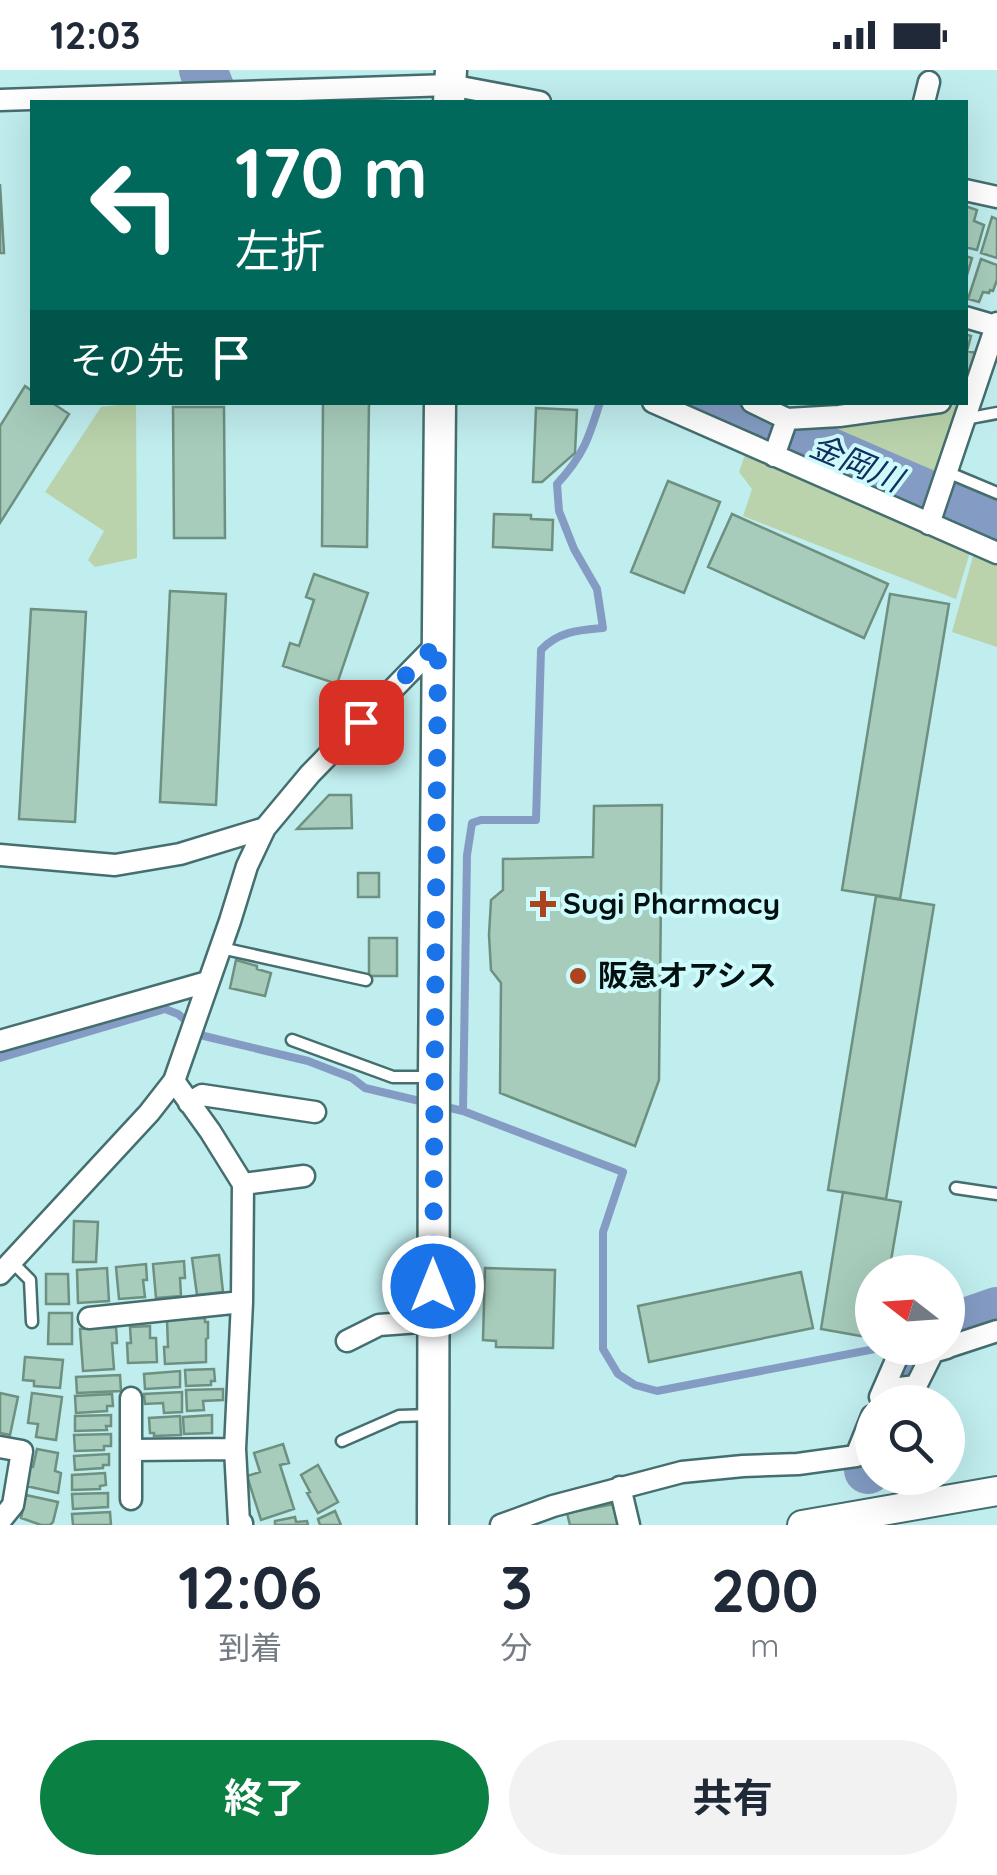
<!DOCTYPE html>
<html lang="ja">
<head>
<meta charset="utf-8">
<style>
  body { margin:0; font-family:Quicksand,"Noto Sans JP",sans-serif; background:#f2f2f3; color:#1f2937; height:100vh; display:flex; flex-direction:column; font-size:38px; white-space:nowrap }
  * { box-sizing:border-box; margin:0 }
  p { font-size:32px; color:#747a83 }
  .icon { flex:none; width:55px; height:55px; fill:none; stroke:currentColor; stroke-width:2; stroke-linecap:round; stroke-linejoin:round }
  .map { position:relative; height:1455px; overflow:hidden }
  .details { display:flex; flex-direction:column; background:#fff; flex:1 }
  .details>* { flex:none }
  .hud { position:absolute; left:30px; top:30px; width:938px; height:305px; border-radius:0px; box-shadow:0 10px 40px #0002; background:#00695c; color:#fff; overflow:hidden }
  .needle { width:65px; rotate:287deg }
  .buttons { position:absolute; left:855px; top:1185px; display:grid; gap:20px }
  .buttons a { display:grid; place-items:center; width:110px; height:110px; border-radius:50%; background:#fff; box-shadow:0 10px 40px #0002; font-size:50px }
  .pin { position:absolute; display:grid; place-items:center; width:85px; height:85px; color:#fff; margin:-42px; border-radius:20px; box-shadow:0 5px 15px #0006 }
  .me { position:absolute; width:110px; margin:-55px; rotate:0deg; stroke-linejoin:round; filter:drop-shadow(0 0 8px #0008) }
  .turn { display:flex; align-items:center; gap:35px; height:210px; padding:0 40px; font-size:45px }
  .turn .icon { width:130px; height:130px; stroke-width:2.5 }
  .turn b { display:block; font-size:70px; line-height:85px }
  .then { display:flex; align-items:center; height:95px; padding:0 40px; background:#0003; gap:20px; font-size:38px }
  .eta { display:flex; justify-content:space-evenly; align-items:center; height:170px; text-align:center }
  .eta b { font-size:60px; font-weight:700; line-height:70px }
  .action { display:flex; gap:20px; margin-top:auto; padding:20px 40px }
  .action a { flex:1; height:115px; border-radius:60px; background:#0b8043; color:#fff; font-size:40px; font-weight:700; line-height:115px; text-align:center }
  .action a+a { background:#f2f2f3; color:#1f2937 }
  .status { display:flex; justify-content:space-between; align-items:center; height:70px; padding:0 50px; background:#fff; direction:ltr }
  .status svg { height:28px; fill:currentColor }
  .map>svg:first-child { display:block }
  .green { fill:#bad3ac }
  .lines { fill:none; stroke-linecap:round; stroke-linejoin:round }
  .stream { stroke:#849cc4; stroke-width:8 }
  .river { stroke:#849cc4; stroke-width:48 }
  .building { fill:#a7ccbb; stroke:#6d9080; stroke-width:2.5 }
  .service-casing { stroke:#456e6f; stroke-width:15 }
  .minor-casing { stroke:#456e6f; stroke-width:25 }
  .tertiary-casing { stroke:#456e6f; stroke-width:32 }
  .secondary-casing { stroke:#456e6f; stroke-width:35 }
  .service { stroke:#fff; stroke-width:10 }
  .minor { stroke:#fff; stroke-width:20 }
  .tertiary { stroke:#fff; stroke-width:28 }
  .secondary { stroke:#fff; stroke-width:30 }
  .route { stroke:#1a73e8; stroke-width:18; stroke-dasharray:0 32.4 }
  .poi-dot { fill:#ac451f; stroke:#cdfafb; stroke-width:4 }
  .labels { text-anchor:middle; stroke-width:8; stroke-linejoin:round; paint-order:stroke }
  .poi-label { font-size:30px; font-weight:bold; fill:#021010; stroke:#cdfafb; text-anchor:start }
  .water-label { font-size:32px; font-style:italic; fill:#132f61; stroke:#cdfafb }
</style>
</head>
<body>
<div class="status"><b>12:03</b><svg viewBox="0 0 49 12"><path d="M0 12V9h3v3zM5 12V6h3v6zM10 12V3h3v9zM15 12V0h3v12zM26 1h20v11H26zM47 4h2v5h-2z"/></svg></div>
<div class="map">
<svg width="997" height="1455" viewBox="0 0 997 1455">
  <rect width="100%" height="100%" fill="#c0edee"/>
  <!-- green -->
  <path class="green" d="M136,333l1,155 -42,9 -7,-7 16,-29 -59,-39 56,-85z
    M956,333h8l-27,77 -127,-54 112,-16z
    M745,385l225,97 -14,47 -213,-83 9,-27 -13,-17z
    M973,486l24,10v81l-45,-15z"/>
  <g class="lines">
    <!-- stream -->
    <path class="stream" d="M0,988l165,-49 13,5 26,22 104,25 44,17 13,10 63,15
      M442,1036l21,5 160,61 -20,60v117l15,25 17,11 22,6 223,-43
      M463,1041l4,-256 5,-32 9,-3h55l5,-170c17,-19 39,-20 62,-22l-6,-39 -23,-40 -15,-38 -2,-27c26,-28 32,-46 43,-82"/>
    <!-- river -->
    <path class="river" d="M203,0l13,32
      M715,332l282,122
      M948,1258l49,-17
      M897,1332l21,-54
      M868,1400l4,-10"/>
  </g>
  <!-- building -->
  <path class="building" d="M0,114l4,69h-4z
    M965,136l12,4 -3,11 10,4 -7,25 -12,-3v2z
    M992,147l5,2v39l-16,-5z
    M965,186l7,2 -7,24z
    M981,189l16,6v15l-4,11 -3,-1 -1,3 -6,-1 -4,10 -11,-3z
    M965,264l6,2 -4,15 9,2 -5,18 -6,-1z
    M25,316l7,5v11h19l18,12 -69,109v-97z
    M323,332l46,1 -2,144 -45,-1z
    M173,337h51l1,131h-51z
    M536,338l41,2 -2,43 -33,29h-9z
    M668,411l52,21 -36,91 -53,-21z
    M494,444l37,1v4l22,1 -1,30 -59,-3z
    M732,444l156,70 -24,54 -156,-71z
    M314,504l54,19 -31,91 -54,-18 7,-23 9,3 15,-46 -8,-3z
    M170,521l56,3 -10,211 -56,-3z
    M890,524l59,10 -49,295 -58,-9z
    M31,539l55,3 -11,210 -56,-3z
    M329,725h22l1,33 -55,1z
    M662,735l-3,275 -24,66 -135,-53 1,-110 -10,-13 -2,-35 2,-35 12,-10v-31l90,-2 1,-51z
    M358,803h21v24h-21z
    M876,826l58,9 -48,294 -58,-9z
    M369,868h28v38h-28z
    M236,890l21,6v3l14,4 -6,23 -35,-8z
    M843,1122l58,10 -12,70h-17v66l-51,-9z
    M74,1151l24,1 -2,40h-23z
    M219,1185l4,37 -26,3 -5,-37z
    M184,1191l1,17h-5l1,18 -25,2 -3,-34z
    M146,1194l1,16h-4l2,17 -26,2 -3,-32z
    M107,1198l2,33 -31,2 -1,-33z
    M485,1198l70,2 -2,78 -57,-1v-6l-13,-1z
    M801,1202l12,56 -164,34 -11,-56z
    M46,1204h22l1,30h-23z
    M49,1243h23v31h-24z
    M205,1248v4h3v16l-2,1v23l-41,2 -1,-17h4l-1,-27z
    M150,1256v12h6l1,24 -29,1 -1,-20h4l-1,-16z
    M116,1257l1,16h-5l2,26 -31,2 -3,-42z
    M25,1287l38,3 -3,28 -26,-2v-5l-11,-1z
    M214,1299l1,12h-4v4l-25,1 -1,-16z
    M180,1301v16l-35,2 -1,-15z
    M120,1305l1,16 -44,2 -1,-16z
    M223,1319v11l-20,1 1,9 -17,1 -1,-21z
    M182,1322v20l-18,1 -1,-10 -18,1 -1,-10z
    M0,1323l18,4 -8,38 -10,-2z
    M32,1323l30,4 -6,43 -20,-3 2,-13 -10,-1z
    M112,1324l1,12h-6v5l-31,2 -1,-17z
    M111,1345v11h-5l1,4 -32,1v-15z
    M212,1345v18l-28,1 -1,-17z
    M180,1346l1,19 -27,1v-3h-4l-1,-15z
    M111,1364v12h-7v4l-29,1 -1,-16z
    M283,1374l6,19 -9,2 14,44 -33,11 -14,-44 13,-4 -6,-19z
    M37,1379l21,4 -3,18 6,2 -3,20 -32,-7 4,-20 3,1z
    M109,1384v11h-6v3l-28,2 -1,-14z
    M318,1395l20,37 -20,11 -11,-20 3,-1 -9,-17z
    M105,1403l1,12 -6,1v3l-28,1v-15z
    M108,1423v14l-35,2 -1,-15z
    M26,1425l32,7 -5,20 -3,3h-9l-20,-7z
    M614,1434l4,21h-48l-3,-12z
    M335,1441l6,14h-21l-2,-6z
    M110,1442l1,13h-38l-1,-11z
    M295,1447l1,5 11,-1 1,4h-33v-4z"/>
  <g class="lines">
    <!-- service casing -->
    <g class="service-casing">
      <path id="service" d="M965,349l32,-6
        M947,402l50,21
        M221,878l145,32
        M292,970l101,37h36
        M956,1118l41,6
        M11,1191l19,19 2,42
        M342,1371l57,-25 32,-1"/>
    </g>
    <!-- minor casing -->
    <g class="minor-casing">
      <path id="minor" d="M0,30l450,-15 90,17
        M924,32l5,-20
        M965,120l32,7
        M965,247l31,9
        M653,332l344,151
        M752,332l35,17 52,-3 101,-14
        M774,386l13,-37
        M929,454l68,-201
        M0,785l115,10 65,-11 85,-26
        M0,971l207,-59
        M174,1011l36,50 33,53 -1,118 -7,147 4,74h3v2
        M189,1033l13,-8 113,17
        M243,1114l61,-8
        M0,1204l149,-161 25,-32 56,-160 17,-55 18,-38 45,-54 128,-131
        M89,1248l153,-16
        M347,1271l32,-16 54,-4
        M948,1277l49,-16
        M883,1320l33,-4 17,-34 14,-4
        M880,1327l17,-39 -1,-10
        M0,1377l22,4 -9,54 -13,16
        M131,1380l104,-1
        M620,1417l9,38
        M131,1429v-101
        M501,1455l52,-19 129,-34 61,-6 55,-2 58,-8 16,-40"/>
    </g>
    <!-- tertiary casing -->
    <g class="tertiary-casing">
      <path id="tertiary" d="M802,1455l195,-34"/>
    </g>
    <!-- secondary casing -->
    <g class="secondary-casing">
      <path id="secondary" d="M449,32l2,-32
        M433,1455l1,-448 6,-675"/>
    </g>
    <!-- service -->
    <use href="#service" class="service"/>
    <!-- minor -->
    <use href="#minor" class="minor"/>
    <!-- tertiary -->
    <use href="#tertiary" class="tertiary"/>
    <!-- secondary -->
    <use href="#secondary" class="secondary"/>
  </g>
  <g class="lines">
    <!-- route -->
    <path class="route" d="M361,652l77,-80 -5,644"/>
  </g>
  <!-- markers -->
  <g class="poi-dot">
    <path d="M538 819h10v10h10v10h-10v10h-10v-10h-10v-10h10z"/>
    <circle cx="578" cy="906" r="10"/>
  </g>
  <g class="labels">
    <!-- poi labels -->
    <g class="poi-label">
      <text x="563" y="844">Sugi Pharmacy</text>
      <text x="598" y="916">阪急オアシス</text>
    </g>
    <!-- water labels -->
    <g class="water-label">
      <text transform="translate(856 393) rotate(23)" y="11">金岡川</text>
    </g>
  </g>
</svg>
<div class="buttons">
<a><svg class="needle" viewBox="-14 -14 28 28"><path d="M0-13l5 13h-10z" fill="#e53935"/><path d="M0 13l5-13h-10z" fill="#747a83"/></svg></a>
<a><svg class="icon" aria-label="search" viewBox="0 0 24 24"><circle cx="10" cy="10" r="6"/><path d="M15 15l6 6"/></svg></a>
</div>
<div class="pin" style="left:361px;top:652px;background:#d93025"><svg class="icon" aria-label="arrive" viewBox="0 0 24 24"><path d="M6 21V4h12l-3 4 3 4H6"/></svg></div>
<svg class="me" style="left:433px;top:1216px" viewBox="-20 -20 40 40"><circle r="17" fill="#1a73e8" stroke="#fff" stroke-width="3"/><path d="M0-11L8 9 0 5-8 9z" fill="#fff"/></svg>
<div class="hud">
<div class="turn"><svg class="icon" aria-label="left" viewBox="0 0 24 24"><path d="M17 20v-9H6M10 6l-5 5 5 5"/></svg><div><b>170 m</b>左折</div></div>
<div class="then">その先<svg class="icon" aria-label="arrive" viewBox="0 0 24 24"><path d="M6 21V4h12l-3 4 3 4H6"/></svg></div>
</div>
</div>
<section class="details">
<div class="eta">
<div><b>12:06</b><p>到着</p></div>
<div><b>3</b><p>分</p></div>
<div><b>200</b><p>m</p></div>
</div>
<div class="action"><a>終了</a><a>共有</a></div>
</section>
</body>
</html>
